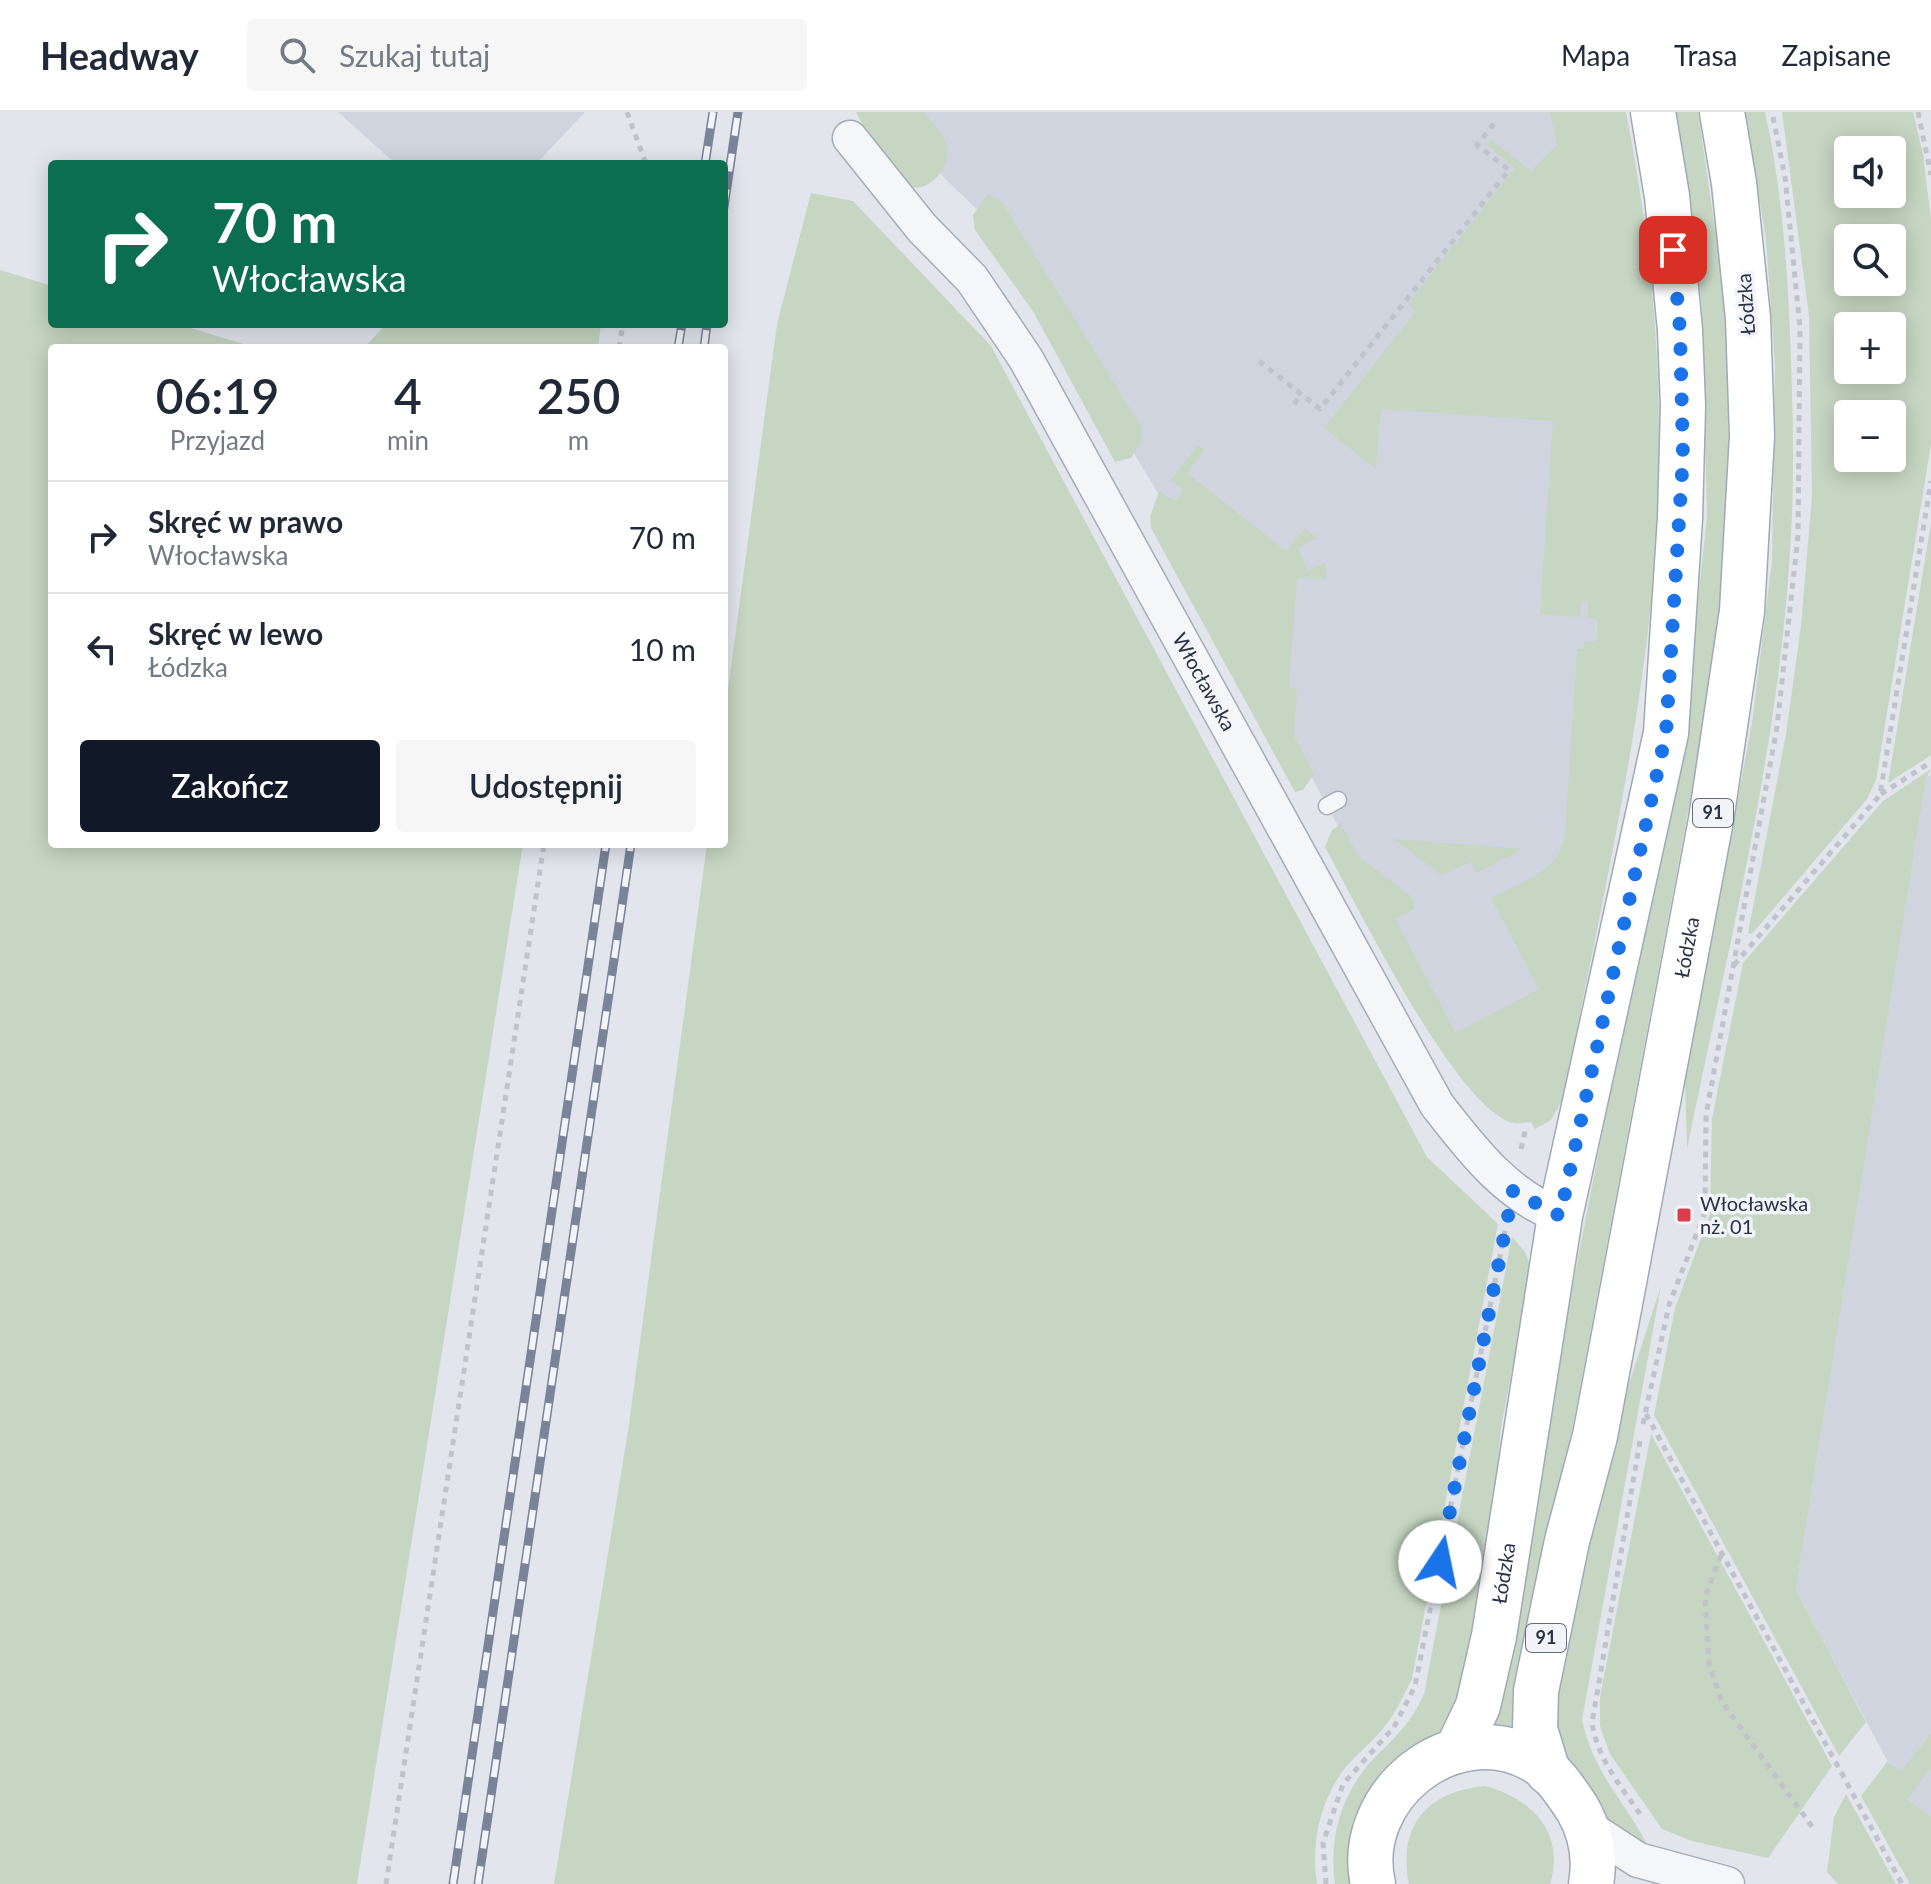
<!DOCTYPE html>
<html lang="pl">
<head>
<meta charset="utf-8">
<style>
  body { margin:0; font-family:Lato,sans-serif; background:#f6f6f7; color:#1f2937; height:100vh; display:flex; flex-direction:column; font-size:30px; white-space:nowrap }
  * { box-sizing:border-box; margin:0 }
  p { font-size:26px; color:#747a83 }
  .icon { flex:none; width:44px; height:44px; fill:none; stroke:currentColor; stroke-width:2; stroke-linecap:round; stroke-linejoin:round }
  .map { position:relative; flex:1; overflow:hidden }
  .panel { position:absolute; left:48px; top:232px; width:680px; height:504px; display:flex; flex-direction:column; background:#fff; border-radius:8px; box-shadow:0 4px 20px #0003 }
  .panel>* { flex:none }
  .hud { position:absolute; left:48px; top:48px; width:680px; height:168px; border-radius:8px; box-shadow:0 4px 20px #0003; background:#0b6e4f; color:#fff; overflow:hidden }
  .controls { position:absolute; left:1834px; top:24px; display:grid; gap:16px }
  .controls a { display:grid; place-items:center; width:72px; height:72px; border-radius:8px; background:#fff; box-shadow:0 4px 20px #0003; font-size:40px }
  .pin { position:absolute; display:grid; place-items:center; width:68px; height:68px; color:#fff; margin:-34px; border-radius:16px; box-shadow:0 4px 12px #0006 }
  .me { position:absolute; width:88px; margin:-44px; rotate:11deg; stroke-linejoin:round; filter:drop-shadow(0 0 6px #0008) }
  .turn { display:flex; align-items:center; gap:28px; height:168px; padding:0 32px; font-size:36px }
  .turn .icon { width:104px; height:104px; stroke-width:2.5 }
  .turn b { display:block; font-size:56px; line-height:68px }
  .eta { display:flex; justify-content:space-evenly; align-items:center; height:136px; text-align:center }
  .eta b { font-size:48px; font-weight:600; line-height:56px }
  .primary-button { display:flex; gap:16px; margin-top:auto; padding:16px 32px }
  .primary-button a { flex:1; height:92px; border-radius:8px; background:#111827; color:#fff; font-size:32px; font-weight:600; line-height:92px; text-align:center }
  .primary-button a+a { background:#f6f6f7; color:#1f2937 }
  ul { padding:0; list-style:none }
  li { display:flex; align-items:center; gap:24px; height:112px; padding:0 32px; border-top:2px solid #e0e1e3 }
  li div { flex:1 }
  li b { display:block; font-size:30px }
  li em { font-style:normal }
  header { display:flex; align-items:center; gap:48px; box-sizing:border-box; height:112px; padding:0 40px; background:#fff; border-bottom:2px solid #e0e1e3 }
  header strong { font-size:38px }
  nav { display:flex; gap:44px; margin-inline-start:auto; font-size:28px }
  .search { width:560px; height:72px; background:#f6f6f7; display:flex; align-items:center; gap:20px; box-sizing:border-box; padding:0 28px; border-radius:8px; color:#747a83; font-size:30px }
  .map>svg:first-child { display:block }
  .built { fill:#d0d4de }
  .green { fill:#c6d6c2; fill-rule:evenodd }
  .lines { fill:none; stroke-linecap:round; stroke-linejoin:round }
  .lane-casing { stroke:#a6acb7; stroke-width:19 }
  .street-casing { stroke:#a6acb7; stroke-width:37 }
  .primary-casing { stroke:#a0a9b9; stroke-width:47 }
  .path { stroke:#c0c3ca; stroke-width:5; stroke-dasharray:6 6; stroke-linecap:butt }
  .lane { stroke:#f5f6f9; stroke-width:16 }
  .street { stroke:#f5f6f9; stroke-width:34 }
  .primary { stroke:#fff; stroke-width:44 }
  .rail-casing { stroke:#7a8397; stroke-width:9 }
  .rail { stroke:#f2f4f9; stroke-width:6; stroke-dasharray:18; stroke-linecap:butt }
  .route { stroke:#1a73e8; stroke-width:14; stroke-dasharray:0 25.2 }
  .poi-dot { fill:#db3c4d; stroke:#f2f4f9; stroke-width:3 }
  .labels { text-anchor:middle; stroke-width:7; stroke-linejoin:round; paint-order:stroke }
  .shield { fill:#f2f4f9; stroke:#656c7b; stroke-width:2 }
  .shield-label { font-size:18px; font-weight:bold; fill:#283245 }
  .street-label { font-size:20px; fill:#283245; stroke:#f2f4f9 }
  .poi-label { font-size:20px; fill:#283245; stroke:#f2f4f9; text-anchor:start }
</style>
</head>
<body>
<header>
<strong>Headway</strong>
<div class="search"><svg class="icon" aria-label="search" viewBox="0 0 24 24"><circle cx="10" cy="10" r="6"/><path d="M15 15l6 6"/></svg>Szukaj tutaj</div>
<nav><a>Mapa</a><a>Trasa</a><a>Zapisane</a></nav>
</header>
<div class="map">
<svg width="1931" height="1772" viewBox="0 0 1931 1772">
  <rect width="100%" height="100%" fill="#e2e5ec"/>
  <!-- built -->
  <path class="built" d="M338,0h247l-49,52h-140z
    M877,0h687l43,317 -16,304 -44,305 -88,11 -303,-559 -152,-254z
    M1931,663v1068l-135,-254 130,-811z"/>
  <!-- green -->
  <path class="green" d="M856,0h67c20,20 37,41 13,66 -7,6 -13,11 -23,9 -25,-15 -44,-49 -57,-75z
    M1550,0h76c32,161 42,329 25,493 -18,166 -56,330 -88,494l-12,21 -16,9 -4,-7c-8,1 -16,3 -24,-1 -56,-25 -150,-215 -182,-274l7,-17 9,-6 17,32 55,42 1,11 -19,10 61,114 83,-44 -48,-91c31,-17 67,-25 74,-62l12,-187h7v-7h12l1,-23 -10,-1 1,-17h-7l-1,16 -40,-3 13,-193 -172,-12 -5,60 -52,-41 92,-117 -8,-7 107,-136 -28,-23 3,-6 41,32 26,-26z
    M1676,0h22l28,193 4,216 -22,185 -191,1017 -4,8 -19,-2 -6,-10 199,-1019 20,-183 -5,-211z
    M1745,0h20c16,72 22,148 25,222 3,73 5,146 0,218 -12,201 -63,400 -103,597l-2,-68 67,-358 20,-162 3,-195 -9,-127z
    M1782,0h131l10,42 8,65v225l-55,336 -9,19 -115,135 -4,-1 38,-199 15,-108 11,-130 -3,-180zM1848,38h44v44h-44zM1848,126h44v44h-44zM1848,214h44v44h-44zM1848,302h44v44h-44z
    M811,81l42,8 138,145 436,811 71,67 -86,455c-10,19 -18,38 -32,53 -12,14 -27,25 -38,40 -23,32 -31,74 -25,112h-763l74,-453 79,-587h17v-125l53,-395z
    M988,82l14,8 139,224 1,15 -11,17 -16,4 -81,-149 -59,-83 -2,-15z
    M0,158l52,16v38h125l80,24h-205v496h471l-166,1040h-357z
    M386,212h215l-3,24h-234z
    M1197,334l8,3 -18,24 99,78 19,-23 12,10 -19,10 10,23 18,-9v17l-29,-1 -8,109 8,2 -3,47 20,38 -11,16 -8,2 -144,-264 -1,-11 8,-23 2,-3 15,10 8,-11 -12,-10z
    M1931,411v232l-43,28z
    M1931,657l-5,10 -130,810 70,133 -27,34 -185,-341 21,-107 35,-94 2,-95 31,-156 140,-162z
    M1394,727l128,10 -45,24 -6,-11 -30,13z
    M1512,1125l13,15 6,16 -30,160 -14,154 -19,109 -22,37 -58,39 -13,18 -18,30 -6,21 -1,48h-15c-7,-49 8,-96 44,-131 20,-19 34,-34 45,-59z
    M1661,1174l-79,434c13,57 43,80 68,130l-34,-20 -13,-15 -16,-33 -24,-27 -13,-37 30,-171 30,-81 16,-73z
    M1651,1322l181,332 -64,92 -76,-17 -30,-12 -52,-75 -10,-28v-29z
    M1931,1622v34l-24,31 24,18v67h-21l-49,-88 26,-34 14,9z
    M1485,1674c46,12 81,47 65,98h-141c-12,-58 19,-93 76,-98z
    M1846,1682l50,90h-58l-11,-12 7,-55z"/>
  <g class="lines">
    <!-- lane casing -->
    <g class="lane-casing">
      <path id="lane" d="M1327,694l11,-6"/>
    </g>
    <!-- street casing -->
    <g class="street-casing">
      <g id="street">
        <path id="s1" d="M850,26l72,90 50,51 54,80 411,746c35,45 69,90 123,111"/>
        <path d="M1586,1714l52,34 89,24"/>
      </g>
    </g>
    <!-- primary casing -->
    <g class="primary-casing">
      <g id="primary">
        <path id="s2" d="M1457,1638l21,-44 16,-70 66,-420 106,-483 14,-215 3,-112 -3,-76 -13,-134 -14,-84"/>
        <path id="s3" d="M1548,1660l-13,-43 1,-38 31,-150 28,-105 116,-616 31,-209 10,-175 -4,-118 -14,-135 -12,-71"/>
        <path d="M1373,1772c-20,-87 78,-168 159,-125 20,11 33,31 45,49 14,24 19,48 14,76"/>
      </g>
    </g>
    <!-- path -->
    <path class="path" d="M627,0l19,52
      M1918,0l13,63
      M619,236l4,-24
      M1259,249l61,48 189,-239 -32,-25 20,-25
      M1294,292l7,-10
      M1881,682l50,-32
      M1734,853l146,-170 51,-314
      M1521,1037l4,-18
      M1646,1302l256,470
      M1643,1312l26,-119 36,-93 1,-97 71,-388 21,-191 2,-208 -15,-151 -13,-65
      M1640,1329l-48,282c6,37 29,63 50,94
      M1721,1443l-16,42 4,67 13,38 91,126
      M386,1772l158,-1040
      M1326,1772l-3,-41 20,-59 51,-57 21,-41 91,-460"/>
    <!-- lane -->
    <use href="#lane" class="lane"/>
    <!-- street -->
    <use href="#street" class="street"/>
    <!-- primary -->
    <use href="#primary" class="primary"/>
    <!-- rail casing -->
    <g class="rail-casing">
      <path id="rail" d="M705,52l8,-52
        M724,95l14,-95
        M678,236l4,-24
        M704,236l3,-24
        M453,1772l153,-1040
        M478,1772l153,-1040"/>
    </g>
    <!-- rail -->
    <use href="#rail" class="rail"/>
  </g>
  <g class="lines">
    <!-- route -->
    <path class="route" d="M1440,1450l73,-371 47,25 106,-483 17,-277 -3,-126 -7,-80"/>
  </g>
  <!-- markers -->
  <rect class="poi-dot" x="1676" y="1095" width="16" height="16" rx="4"/>
  <g class="labels">
    <!-- shield labels -->
    <g class="shield">
      <rect x="1693" y="687" width="40" height="28" rx="6"/>
      <rect x="1526" y="1512" width="40" height="28" rx="6"/>
    </g>
    <g class="shield-label">
      <text x="1713" y="707">91</text>
      <text x="1546" y="1532">91</text>
    </g>
    <!-- street labels -->
    <g class="street-label">
      <text transform="translate(1746 192) rotate(-94)" y="7">Łódzka</text>
      <text dy="7" stroke="none"><textPath href="#s1" startOffset="652">Włocławska</textPath></text>
      <text dy="7" stroke="none"><textPath href="#s3" startOffset="842">Łódzka</textPath></text>
      <text dy="7" stroke="none"><textPath href="#s2" startOffset="184">Łódzka</textPath></text>
    </g>
    <!-- poi labels -->
    <g class="poi-label">
      <text x="1700" y="1099">Włocławska<tspan x="1700" dy="23">nż. 01</tspan></text>
    </g>
  </g>
</svg>
<div class="controls">
<a><svg class="icon" aria-label="sound" viewBox="0 0 24 24"><path d="M4 9h4l5-4v14l-5-4H4zM17 9q2 3 0 6"/></svg></a>
<a><svg class="icon" aria-label="search" viewBox="0 0 24 24"><circle cx="10" cy="10" r="6"/><path d="M15 15l6 6"/></svg></a>
<a>+</a>
<a>−</a>
</div>
<div class="pin" style="left:1673px;top:138px;background:#d93025"><svg class="icon" aria-label="arrive" viewBox="0 0 24 24"><path d="M6 21V4h12l-3 4 3 4H6"/></svg></div>
<svg class="me" style="left:1440px;top:1450px" viewBox="-20 -20 40 40"><circle r="19" fill="#fff"/><path d="M0-13L10 11 0 6-10 11z" fill="#1a73e8"/></svg>
<div class="hud">
<div class="turn"><svg class="icon" aria-label="right" viewBox="0 0 24 24"><path d="M7 20v-9h11M14 6l5 5-5 5"/></svg><div><b>70 m</b>Włocławska</div></div>
</div>
<section class="panel">
<div class="eta">
<div><b>06:19</b><p>Przyjazd</p></div>
<div><b>4</b><p>min</p></div>
<div><b>250</b><p>m</p></div>
</div>
<ul>
<li><svg class="icon" aria-label="right" viewBox="0 0 24 24"><path d="M7 20v-9h11M14 6l5 5-5 5"/></svg><div><b>Skręć w prawo</b><p>Włocławska</p></div><em>70 m</em></li>
<li><svg class="icon" aria-label="left" viewBox="0 0 24 24"><path d="M17 20v-9H6M10 6l-5 5 5 5"/></svg><div><b>Skręć w lewo</b><p>Łódzka</p></div><em>10 m</em></li>
</ul>
<div class="primary-button"><a>Zakończ</a><a>Udostępnij</a></div>
</section>
</div>
</body>
</html>
